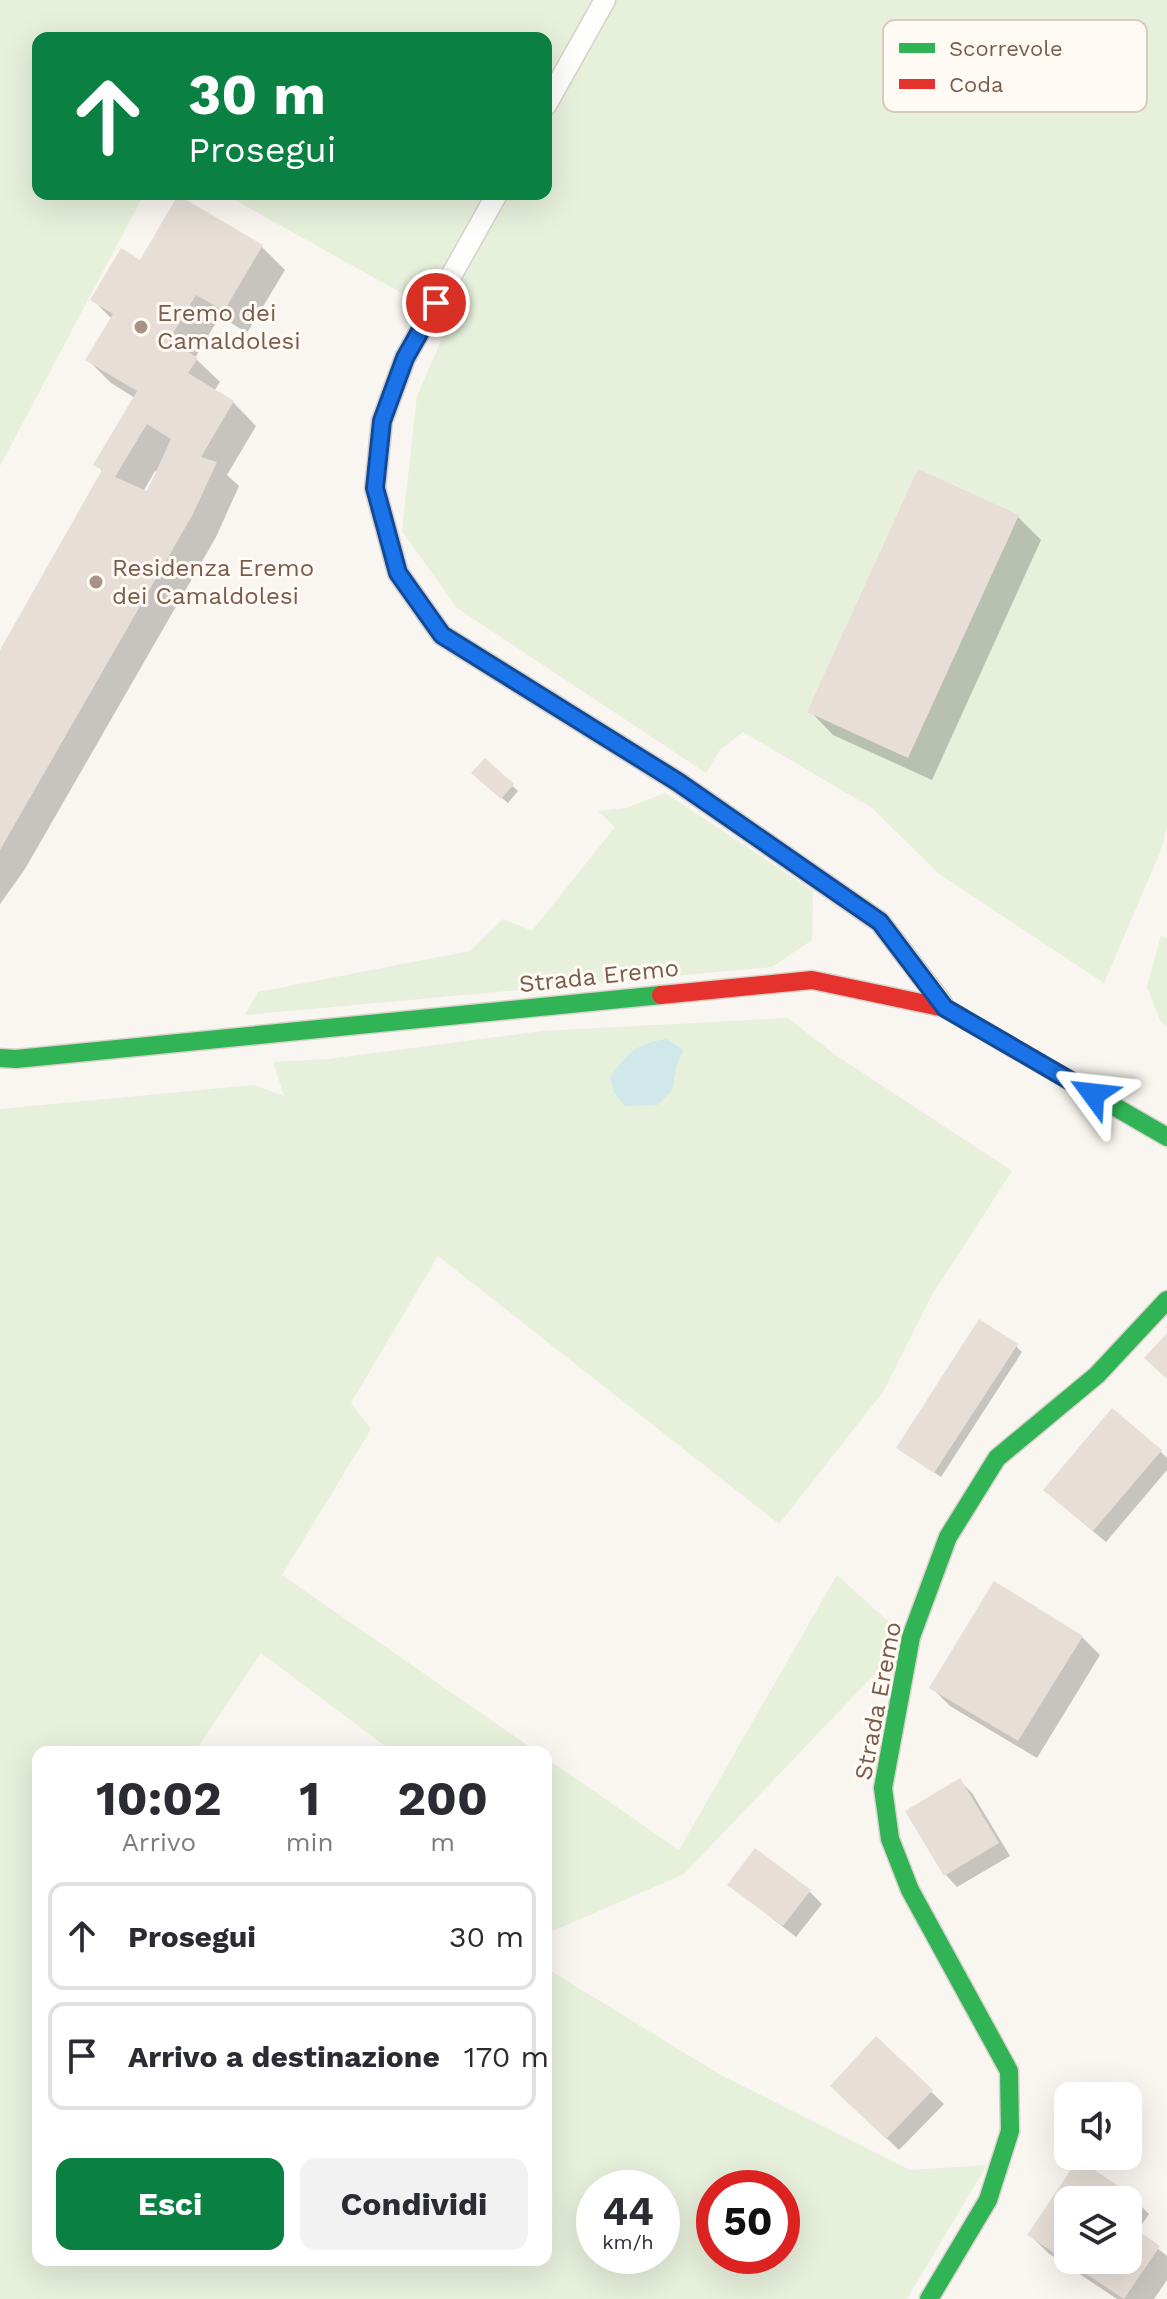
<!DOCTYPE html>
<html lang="it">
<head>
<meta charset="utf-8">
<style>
  body { margin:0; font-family:"Work Sans",sans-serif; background:#f2f2f3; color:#2b2b33; height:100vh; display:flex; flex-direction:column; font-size:30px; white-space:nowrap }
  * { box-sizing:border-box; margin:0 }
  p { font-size:26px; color:#7c7c81 }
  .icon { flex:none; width:44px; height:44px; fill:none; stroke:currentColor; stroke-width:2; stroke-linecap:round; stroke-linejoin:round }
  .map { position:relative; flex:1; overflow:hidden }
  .side { position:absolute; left:32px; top:1746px; width:520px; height:520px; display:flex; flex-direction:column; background:#fff; border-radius:16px; box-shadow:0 8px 32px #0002 }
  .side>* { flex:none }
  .guide { position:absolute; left:32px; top:32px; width:520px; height:168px; border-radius:16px; box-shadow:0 8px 32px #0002; background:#0b8043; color:#fff; overflow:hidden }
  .tools { position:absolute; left:1054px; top:2082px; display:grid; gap:16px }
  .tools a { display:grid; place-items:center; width:88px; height:88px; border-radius:16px; background:#fff; box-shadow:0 8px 32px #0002; font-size:40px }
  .speed { position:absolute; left:576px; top:2170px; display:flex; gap:16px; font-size:40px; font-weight:700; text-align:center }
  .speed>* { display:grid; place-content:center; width:104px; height:104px; border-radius:50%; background:#fff; box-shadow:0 8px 32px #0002; line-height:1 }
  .speed small { font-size:20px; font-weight:400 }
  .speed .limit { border:12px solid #d22; background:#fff; color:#111 }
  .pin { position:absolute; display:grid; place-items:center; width:68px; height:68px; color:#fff; margin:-34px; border:4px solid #fff; border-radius:50%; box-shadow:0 2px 8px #0007 }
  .me { position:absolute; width:88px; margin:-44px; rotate:300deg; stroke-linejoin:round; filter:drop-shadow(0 0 6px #0008) }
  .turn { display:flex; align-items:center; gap:28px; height:168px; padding:0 24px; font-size:36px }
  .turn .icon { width:104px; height:104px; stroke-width:2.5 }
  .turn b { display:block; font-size:56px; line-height:68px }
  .eta { display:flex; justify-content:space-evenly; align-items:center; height:136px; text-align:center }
  .eta b { font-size:48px; font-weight:700; line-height:56px }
  .primary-button { display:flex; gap:16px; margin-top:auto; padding:16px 24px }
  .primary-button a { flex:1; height:92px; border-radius:16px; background:#0b8043; color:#fff; font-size:32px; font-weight:700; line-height:92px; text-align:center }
  .primary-button a+a { background:#f2f2f3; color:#2b2b33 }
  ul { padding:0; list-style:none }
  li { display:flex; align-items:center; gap:24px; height:108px; margin:0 16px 12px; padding:0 8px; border:4px solid #e1e1e2; border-radius:16px }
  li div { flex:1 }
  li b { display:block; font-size:30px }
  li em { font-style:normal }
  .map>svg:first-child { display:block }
  .green { fill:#e7f0db; fill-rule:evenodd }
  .water { fill:#d0e8ea }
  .shadow { fill:#0003; fill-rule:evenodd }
  .building { fill:#e6ded7; fill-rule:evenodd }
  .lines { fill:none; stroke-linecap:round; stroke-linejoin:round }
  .lane-casing { stroke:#d7d1cb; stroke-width:23 }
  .fast-casing { stroke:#d9d2cb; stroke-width:21 }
  .jam-casing { stroke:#d9d2cb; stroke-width:21 }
  .lane { stroke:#fefefd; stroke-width:20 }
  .fast { stroke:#30b455; stroke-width:18 }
  .jam { stroke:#e5322d; stroke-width:18 }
  .route-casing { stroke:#114b97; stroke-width:20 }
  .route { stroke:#1a73e8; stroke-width:14 }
  .poi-dot { fill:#a69286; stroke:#fffaf3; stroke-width:3 }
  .labels { text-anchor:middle; stroke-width:6; stroke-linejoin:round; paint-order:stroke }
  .poi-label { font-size:24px; fill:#7a5c4d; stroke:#fffaf3; text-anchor:start }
  .street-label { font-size:24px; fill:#7a5c4d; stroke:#fffaf3 }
  .key { fill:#fffaf3; stroke:#d7cbc1; stroke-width:2 }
  .key-label { font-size:22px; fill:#7a5c4d }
</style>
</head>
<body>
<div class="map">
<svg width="1167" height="2299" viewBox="0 0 1167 2299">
  <rect width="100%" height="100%" fill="#f9f5f0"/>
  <!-- green -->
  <path class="green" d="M0,0h1167v827l-6,23 -57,133 -166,-110 -66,-65 -129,-76 -23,18 -14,23 -249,-165 -55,-77 15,-135 33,-76 -226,-126h322v-156h-508v156h106l-144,272z
    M665,793l148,98 -1,49 -40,27 -527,48 13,-23 212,-41 33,-32 29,12 83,-104 -17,-16 28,-3z
    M1161,936l6,2v89l-7,-7 -13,-33z
    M788,1018l46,36 178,117 -80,124 -49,97 -104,132 -341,-268 -87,147 20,26 -89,146 255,177h-144l-132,-99 -66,99h-157v508h508v-292l173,106 191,96 77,-5 -80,134h-907v-1190l254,-24 30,11 -11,-34 55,-3 214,-28zM594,2188h68v68h-68zM714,2188h68v68h-68z
    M837,1575l52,47 -2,39 -203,213 -138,60v-176l133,92z"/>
  <!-- water -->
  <path class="water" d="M666,1039l18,11 -7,14 -5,27 -15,14 -32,1 -11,-14 -4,-14c17,-25 26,-34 56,-39z"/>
  <!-- shadow -->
  <path class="shadow" d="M179,198l83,49 23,23 -38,63 -27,-17 -25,42 25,24 -6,9 19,11 23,24 -29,49 12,11 -23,51 -191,332 -25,35v-249l103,-183 -7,-8 39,-66 -24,-15 -23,-23 24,-41 -19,-19 48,-38zM155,471l3,2 -10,21 -5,-2z
    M1018,517l23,23 -109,240 -99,-45 -23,-24z
    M485,761l33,30 -10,12 -29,-24z
    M1016,1346l6,6 -81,125 -43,-29z
    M1160,1451l7,7v12l-61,72 -48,-40z
    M1082,1637l18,18 -63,103 -87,-52 -18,-18z
    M960,1781l12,12 38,63 -53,31 -12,-13z
    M730,1885l80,7 12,12 -26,33z
    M876,2039l68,65 -45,46 -67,-64z
    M1079,2162l52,34 18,18 -12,18 30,24v24l-13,19h-37l-69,-46 -18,-18zM1068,2200h60v60h-60z"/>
  <!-- building -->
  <path class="building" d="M178,195l85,50 -39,66 -28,-16 -27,45 29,18 -10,15 46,28 -33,56 16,5 -24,52 -193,336v-200l102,-180 -9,-5 44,-74 -52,-31 28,-46 -23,-14 31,-52 19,12zM147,424l24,15 -24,52 -32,-14z
    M918,469l101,46 -111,243 -101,-46z
    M485,758l29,26 -13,15 -30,-26z
    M979,1319l39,25 -84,129 -38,-25z
    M1167,1333v46l-23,-21z
    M1112,1408l50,42 -69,81 -50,-41z
    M994,1581l89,55 -65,105 -89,-53z
    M960,1778l39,65 -55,33 -39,-65z
    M755,1848l56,42 -28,36 -56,-41z
    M876,2036l57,54 -47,49 -56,-53z
    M1078,2159l54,36 -4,5h-60v60h60v-36l32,22 -36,53 -97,-64z"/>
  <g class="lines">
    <!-- lane casing -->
    <g class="lane-casing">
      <path id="lane" d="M546,105l59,-105
        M497,194l-92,164 -23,63 -7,67 23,85 44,62 236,147 202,140 62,81"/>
    </g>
    <!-- fast casing -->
    <g class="fast-casing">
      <path id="fast" d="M1022,1053l145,84
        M0,1058l16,1 645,-64
        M929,2299l59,-99 22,-69 -1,-60 -99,-181 -20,-51 -7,-51 28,-151 37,-100 49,-79 100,-83 70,-75"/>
    </g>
    <!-- jam casing -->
    <g class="jam-casing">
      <path id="jam" d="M661,995l151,-15 133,28 77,45"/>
    </g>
    <!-- lane -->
    <use href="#lane" class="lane"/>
    <!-- fast -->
    <use href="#fast" class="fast"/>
    <!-- jam -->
    <use href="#jam" class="jam"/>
  </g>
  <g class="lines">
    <!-- route casing -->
    <g class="route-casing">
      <path id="route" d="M436,303l-31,55 -23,63 -7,67 23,85 44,62 236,147 202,140 65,86 148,86"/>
    </g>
    <!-- route -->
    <use href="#route" class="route"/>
  </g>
  <!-- markers -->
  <g class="poi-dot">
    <circle cx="141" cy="327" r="8"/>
    <circle cx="96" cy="582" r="8"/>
  </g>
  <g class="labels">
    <!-- poi labels -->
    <g class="poi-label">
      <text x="157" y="321">Eremo dei<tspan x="157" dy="28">Camaldolesi</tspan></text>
      <text x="112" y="576">Residenza Eremo<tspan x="112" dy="28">dei Camaldolesi</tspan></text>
    </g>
    <!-- street labels -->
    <g class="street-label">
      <text transform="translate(599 976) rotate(-6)" y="8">Strada Eremo</text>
      <text transform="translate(878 1701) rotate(-79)" y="8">Strada Eremo</text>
    </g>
  </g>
  <!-- legend -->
  <rect x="883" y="20" width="264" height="92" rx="12" class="key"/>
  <rect x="899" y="43" width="36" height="10" fill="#30b455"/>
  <rect x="899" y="79" width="36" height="10" fill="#e5322d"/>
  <g class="key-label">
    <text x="949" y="56">Scorrevole</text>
    <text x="949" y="92">Coda</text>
  </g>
</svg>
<div class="tools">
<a><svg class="icon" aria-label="sound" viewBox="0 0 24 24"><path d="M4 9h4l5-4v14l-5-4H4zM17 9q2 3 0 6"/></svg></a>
<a><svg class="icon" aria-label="layers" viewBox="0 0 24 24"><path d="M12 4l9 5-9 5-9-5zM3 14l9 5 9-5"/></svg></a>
</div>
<div class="speed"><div>44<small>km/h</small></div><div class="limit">50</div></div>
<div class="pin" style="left:436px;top:303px;background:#d93025"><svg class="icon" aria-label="arrive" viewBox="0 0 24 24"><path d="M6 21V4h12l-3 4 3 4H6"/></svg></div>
<svg class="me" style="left:1093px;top:1094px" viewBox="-20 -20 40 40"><path d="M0-17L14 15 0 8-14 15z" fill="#1a73e8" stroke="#fff" stroke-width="4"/></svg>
<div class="guide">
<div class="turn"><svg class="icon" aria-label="ahead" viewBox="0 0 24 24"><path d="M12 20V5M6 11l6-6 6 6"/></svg><div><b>30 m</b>Prosegui</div></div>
</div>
<section class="side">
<div class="eta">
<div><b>10:02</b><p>Arrivo</p></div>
<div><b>1</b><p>min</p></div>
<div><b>200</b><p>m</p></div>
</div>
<ul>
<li><svg class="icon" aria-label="ahead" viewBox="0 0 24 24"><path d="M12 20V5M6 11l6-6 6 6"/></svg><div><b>Prosegui</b></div><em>30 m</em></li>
<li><svg class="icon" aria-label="arrive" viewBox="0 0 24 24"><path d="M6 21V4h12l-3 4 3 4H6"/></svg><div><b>Arrivo a destinazione</b></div><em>170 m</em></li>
</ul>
<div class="primary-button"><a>Esci</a><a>Condividi</a></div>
</section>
</div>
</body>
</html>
